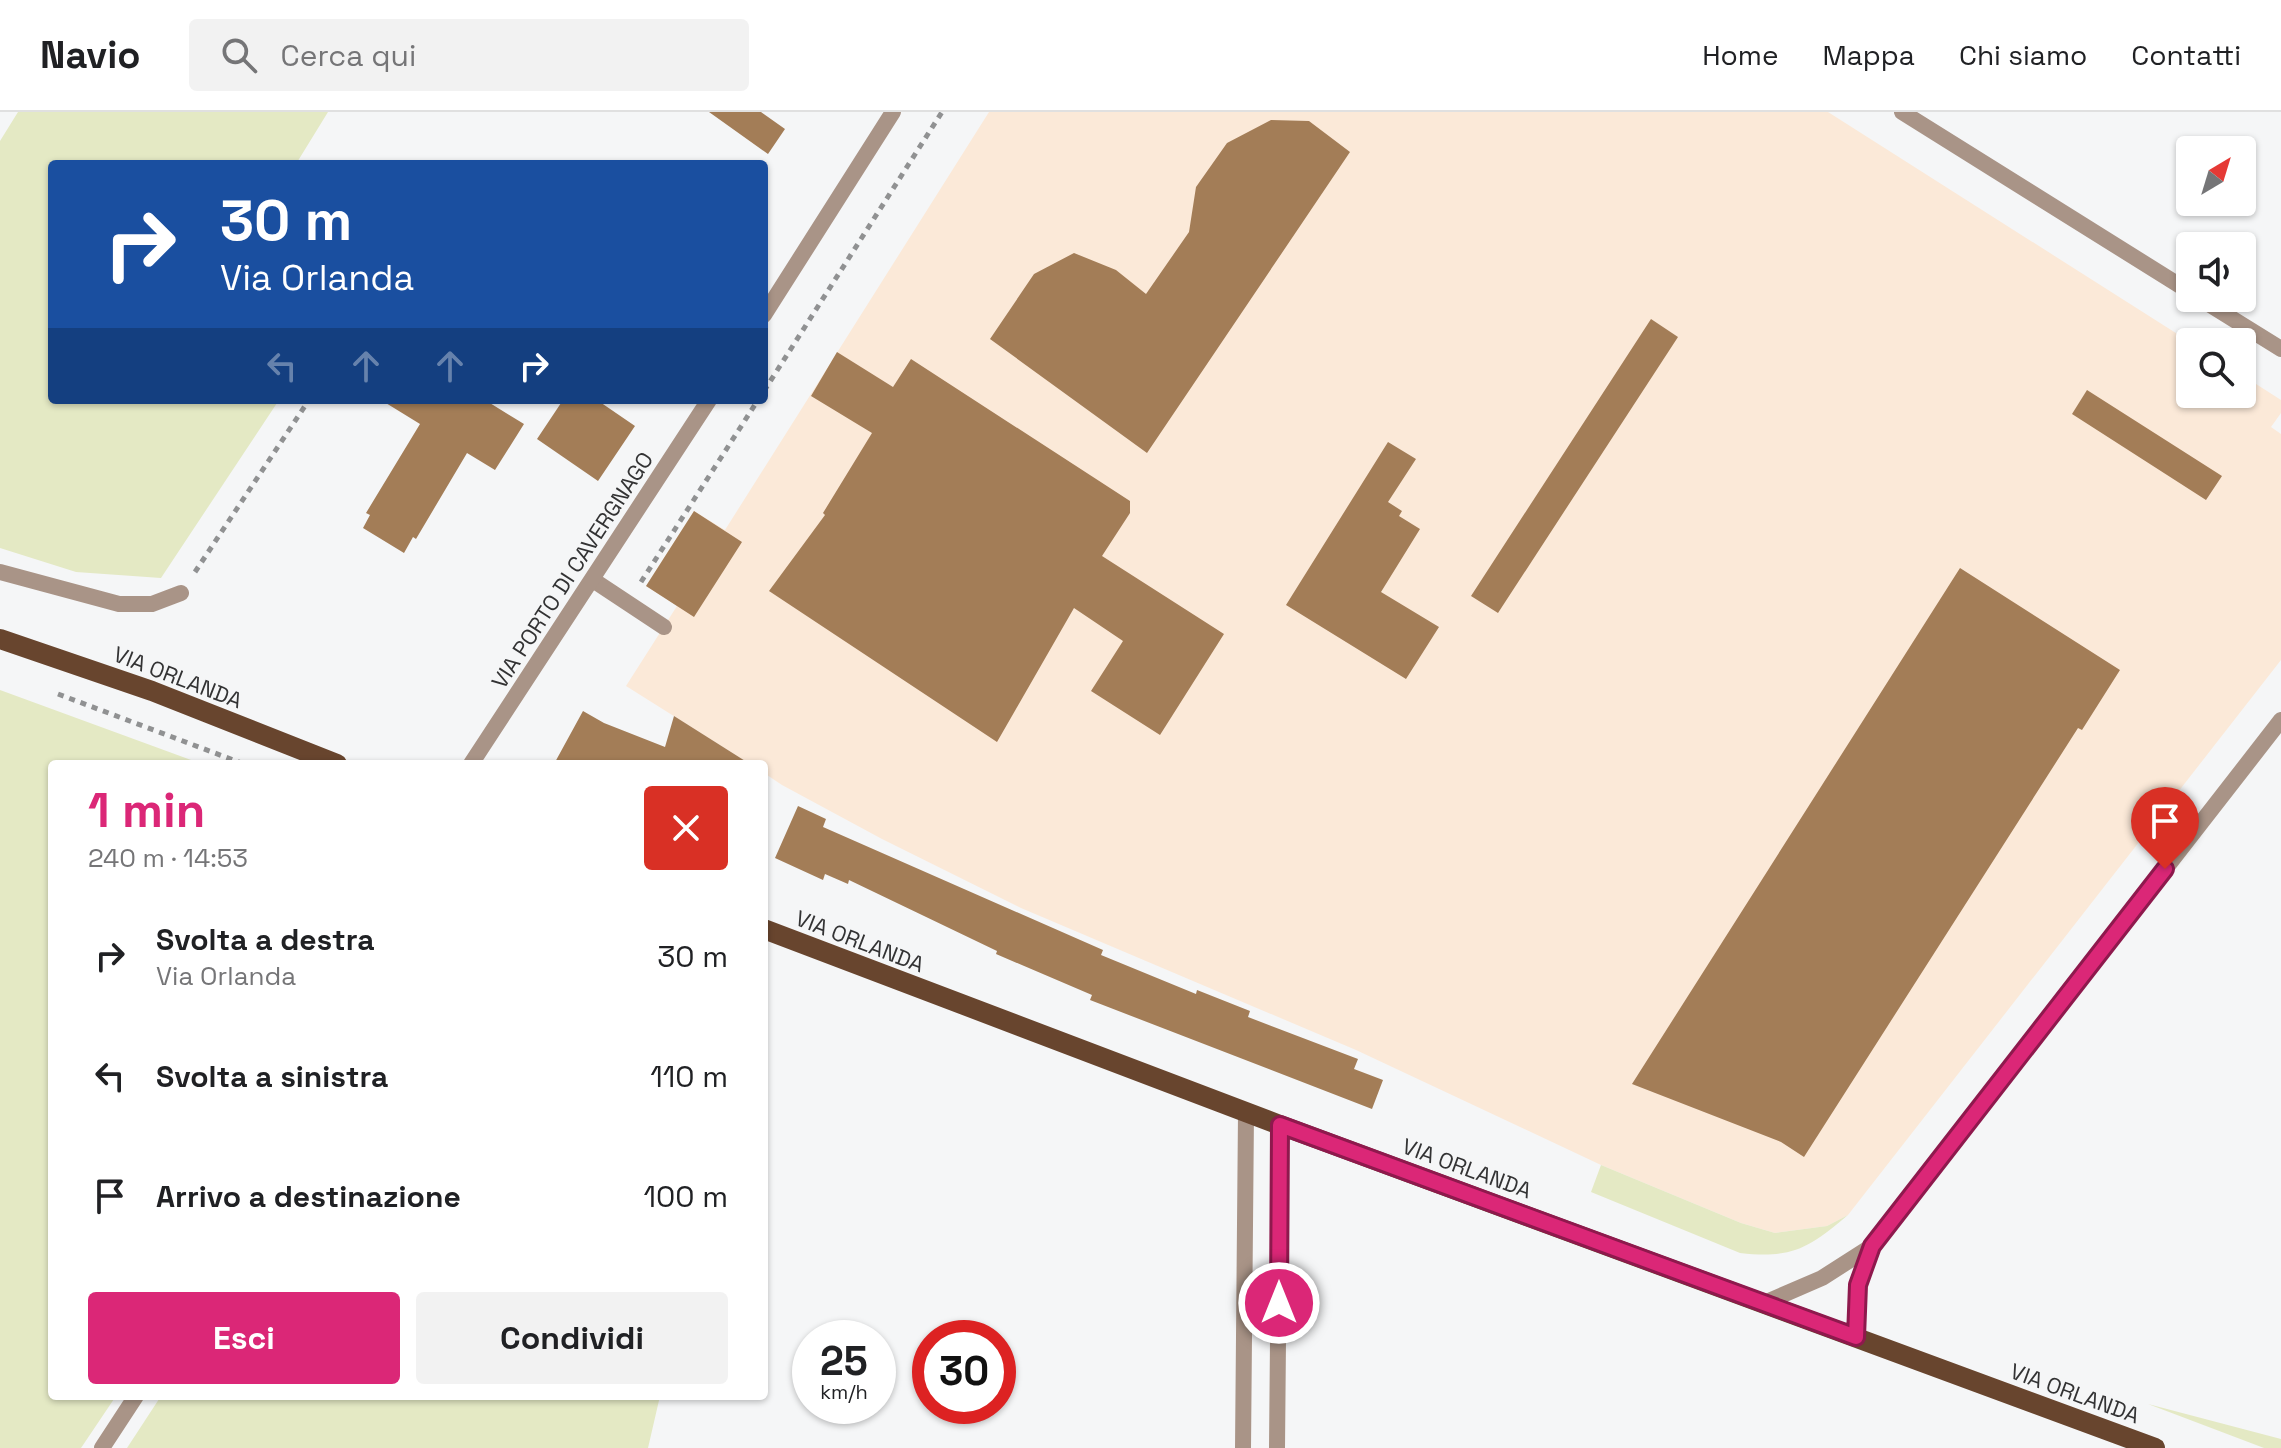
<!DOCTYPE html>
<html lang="it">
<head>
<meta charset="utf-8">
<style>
  body { margin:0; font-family:"Space Grotesk",sans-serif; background:#f2f2f2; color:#202124; height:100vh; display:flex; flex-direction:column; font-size:30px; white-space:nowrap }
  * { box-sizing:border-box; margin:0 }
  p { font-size:26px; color:#757577 }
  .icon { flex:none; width:44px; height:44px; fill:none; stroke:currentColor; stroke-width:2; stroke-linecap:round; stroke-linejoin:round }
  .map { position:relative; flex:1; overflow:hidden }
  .side { position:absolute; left:48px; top:648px; width:720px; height:640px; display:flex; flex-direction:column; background:#fff; border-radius:8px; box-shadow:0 2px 6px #0004 }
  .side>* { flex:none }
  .top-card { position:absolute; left:48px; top:48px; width:720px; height:244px; border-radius:8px; box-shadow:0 2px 6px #0004; background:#1a4fa0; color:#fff; overflow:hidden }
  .needle { width:52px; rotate:38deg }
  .buttons { position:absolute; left:2176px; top:24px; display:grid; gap:16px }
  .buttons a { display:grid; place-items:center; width:80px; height:80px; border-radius:8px; background:#fff; box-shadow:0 2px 6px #0004; font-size:40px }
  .speed { position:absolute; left:792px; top:1208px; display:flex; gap:16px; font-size:40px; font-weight:700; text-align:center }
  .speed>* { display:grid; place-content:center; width:104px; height:104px; border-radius:50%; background:#fff; box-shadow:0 2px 6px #0004; line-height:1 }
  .speed small { font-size:20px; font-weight:400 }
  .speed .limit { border:12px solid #d22; background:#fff; color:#111 }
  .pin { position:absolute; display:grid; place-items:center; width:68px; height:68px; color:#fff; margin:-82px -34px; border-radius:50% 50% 50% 0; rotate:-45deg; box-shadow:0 0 8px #0007 }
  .pin .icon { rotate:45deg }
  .me { position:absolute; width:88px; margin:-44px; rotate:0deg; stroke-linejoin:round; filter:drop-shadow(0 0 6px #0008) }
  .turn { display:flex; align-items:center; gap:28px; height:168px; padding:0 40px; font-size:36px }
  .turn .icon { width:104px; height:104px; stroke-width:2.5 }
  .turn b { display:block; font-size:56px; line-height:68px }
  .lanes { display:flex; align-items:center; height:76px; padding:0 40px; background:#0003; justify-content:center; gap:40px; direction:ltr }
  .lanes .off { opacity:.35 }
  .round { display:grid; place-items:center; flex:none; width:84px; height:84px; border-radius:8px; background:#f2f2f2 }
  .headline { display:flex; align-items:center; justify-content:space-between; height:136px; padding:0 40px }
  h1 { font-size:48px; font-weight:600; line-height:60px; color:#db2777 }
  .primary-button { display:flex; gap:16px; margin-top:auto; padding:16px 40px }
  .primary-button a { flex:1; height:92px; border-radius:8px; background:#db2777; color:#fff; font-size:32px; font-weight:600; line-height:92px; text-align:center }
  .primary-button a+a { background:#f2f2f2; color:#202124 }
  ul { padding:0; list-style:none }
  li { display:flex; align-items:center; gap:24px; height:120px; padding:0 40px }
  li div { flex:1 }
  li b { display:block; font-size:30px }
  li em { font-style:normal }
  header { display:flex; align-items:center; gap:48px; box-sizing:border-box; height:112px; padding:0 40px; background:#fff; border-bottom:2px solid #e0e0e0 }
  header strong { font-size:38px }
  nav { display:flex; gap:44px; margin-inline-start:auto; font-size:28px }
  .search { width:560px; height:72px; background:#f2f2f2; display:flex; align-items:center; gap:20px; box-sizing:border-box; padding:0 28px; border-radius:8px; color:#757577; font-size:30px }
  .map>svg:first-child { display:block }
  .commercial { fill:#fbe9d8 }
  .green { fill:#e4e9c4 }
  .building { fill:#a37d57 }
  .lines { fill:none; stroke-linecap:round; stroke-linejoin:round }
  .path { stroke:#909192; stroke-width:5; stroke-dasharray:6 6; stroke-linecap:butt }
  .service { stroke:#a99487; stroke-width:16 }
  .minor { stroke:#a99487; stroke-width:16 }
  .primary { stroke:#68452e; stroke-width:20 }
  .route-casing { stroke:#8e194d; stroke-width:20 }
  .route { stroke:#db2777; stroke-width:14 }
  .labels { text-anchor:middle; stroke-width:6; stroke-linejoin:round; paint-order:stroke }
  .street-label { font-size:22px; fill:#333334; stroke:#f5f6f7 }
</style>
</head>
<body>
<header>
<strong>Navio</strong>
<div class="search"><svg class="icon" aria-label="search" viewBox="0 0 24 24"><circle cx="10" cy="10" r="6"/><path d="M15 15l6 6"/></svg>Cerca qui</div>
<nav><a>Home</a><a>Mappa</a><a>Chi siamo</a><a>Contatti</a></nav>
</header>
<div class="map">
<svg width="2281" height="1336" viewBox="0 0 2281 1336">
  <rect width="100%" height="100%" fill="#f5f6f7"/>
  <!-- commercial -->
  <path class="commercial" d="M989,0h839l362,230v52h52v-19l39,25v13l-10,14 10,7v226l-433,555 -21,11 -52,7 -34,-10 -140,-58 -245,-115 -335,-142 -139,-69 -100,-54 -18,-12v-9h-14l-124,-78 51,-80 -31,-20 48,-75 31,19z"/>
  <!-- green -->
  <path class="green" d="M18,0h310l-32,52h-244v236h227l-118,178 -85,-6 -76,-24v-407z
    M0,578l202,74h-150v632h64l-35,52h-81z
    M1601,1053l140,58 34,10 52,-7 21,-11c-39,33 -56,44 -108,38l-149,-61z
    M161,1284h499l-12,52h-521z
    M2148,1292l133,35v9h-17z"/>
  <!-- building -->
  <path class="building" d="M709,0h52l24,17 -17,25z
    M1271,8l38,1 41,31 -203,301 -157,-114 44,-65 40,-21 42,17 30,24 43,-62 7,-45 31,-44z
    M1651,207l27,18 -180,276 -27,-17z
    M837,240l56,35 18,-28 219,142v12l-28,43 122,78 -64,101 -69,-44 32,-50 -49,-33 -77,134 -228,-151 56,-76 -2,-2 49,-80 -61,-37z
    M2087,278l135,86 -16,24 -134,-86z
    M381,288h104l39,24 -29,46 -28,-17 -51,86 -3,-2 -9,16 -41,-25 7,-13 -4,-2 54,-89z
    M563,288h34l38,26 -37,55 -61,-42z
    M1388,330l28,17 -28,43 14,9 -3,5 21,13 -39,63 58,35 -33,52 -120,-74z
    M694,399l48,31 -48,75 -48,-31z
    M1960,456l160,102 -38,60 -4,-2 -274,429 -23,-15 -149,-58z
    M583,599l21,12 61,24 9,-31 76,48h-196z
    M798,694l28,13 -3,8 280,123 -2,5 95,39 1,-4 53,21 -2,6 110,42 -4,10 29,11 -11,29 -282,-109 2,-5 -96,-41 1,-3 -148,-71 -1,4 -23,-10 -2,6 -48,-22z"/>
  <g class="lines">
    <!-- path -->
    <path class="path" d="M764,279l178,-279
      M195,460l114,-172
      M641,470l117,-182
      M58,582l186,70"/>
    <!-- service -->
    <path class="service" d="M1902,0l288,180
      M2199,186l82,51
      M593,468l71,47
      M1872,1134l409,-526
      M1764,1191l58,-25 50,-32 -14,39 -2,52"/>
    <!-- minor -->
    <path class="minor" d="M764,203l129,-203
      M0,460l119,32h33l29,-11
      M471,652l238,-364
      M102,1336l34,-52
      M1243,1336l3,-335
      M1277,1336l3,-323"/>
    <!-- primary -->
    <path class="primary" d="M0,527l152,52 185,73
      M764,817l516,196 875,323"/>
  </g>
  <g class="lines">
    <!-- route casing -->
    <g class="route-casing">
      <path id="route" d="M1279,1191l1,-178 576,212 2,-52 14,-39 293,-377"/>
    </g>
    <!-- route -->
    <use href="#route" class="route"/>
  </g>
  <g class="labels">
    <!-- street labels -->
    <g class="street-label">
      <text transform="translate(572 458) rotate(-57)" y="8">VIA PORTO DI CAVERGNAGO</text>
      <text transform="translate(178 565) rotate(21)" y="8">VIA ORLANDA</text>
      <text transform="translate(860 829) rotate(21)" y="8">VIA ORLANDA</text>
      <text transform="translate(1467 1056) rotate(20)" y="8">VIA ORLANDA</text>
      <text transform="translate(2075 1281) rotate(20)" y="8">VIA ORLANDA</text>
    </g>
  </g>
</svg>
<div class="buttons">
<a><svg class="needle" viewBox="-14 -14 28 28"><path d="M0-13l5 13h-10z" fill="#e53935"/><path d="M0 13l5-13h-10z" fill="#757577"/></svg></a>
<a><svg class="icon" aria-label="sound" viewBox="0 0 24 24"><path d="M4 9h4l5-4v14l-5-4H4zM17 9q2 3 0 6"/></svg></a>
<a><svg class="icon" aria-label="search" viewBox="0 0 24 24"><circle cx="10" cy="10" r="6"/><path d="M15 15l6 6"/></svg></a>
</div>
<div class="speed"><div>25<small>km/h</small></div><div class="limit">30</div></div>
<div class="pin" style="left:2165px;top:757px;background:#d93025"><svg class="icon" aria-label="arrive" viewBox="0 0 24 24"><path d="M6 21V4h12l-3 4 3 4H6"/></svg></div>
<svg class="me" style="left:1279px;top:1191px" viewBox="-20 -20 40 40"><circle r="17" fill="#db2777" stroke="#fff" stroke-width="3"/><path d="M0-11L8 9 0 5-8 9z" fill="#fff"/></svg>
<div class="top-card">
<div class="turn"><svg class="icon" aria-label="right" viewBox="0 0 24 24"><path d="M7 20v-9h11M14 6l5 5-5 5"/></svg><div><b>30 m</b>Via Orlanda</div></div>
<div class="lanes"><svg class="icon off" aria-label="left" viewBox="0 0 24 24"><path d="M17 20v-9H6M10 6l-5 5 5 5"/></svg><svg class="icon off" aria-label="ahead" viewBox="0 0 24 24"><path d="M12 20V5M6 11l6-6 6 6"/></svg><svg class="icon off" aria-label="ahead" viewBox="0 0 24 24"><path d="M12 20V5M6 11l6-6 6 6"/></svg><svg class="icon" aria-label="right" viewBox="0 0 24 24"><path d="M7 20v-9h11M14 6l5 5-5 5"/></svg></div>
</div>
<section class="side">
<div class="headline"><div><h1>1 min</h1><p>240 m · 14:53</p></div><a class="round" style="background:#d93025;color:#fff"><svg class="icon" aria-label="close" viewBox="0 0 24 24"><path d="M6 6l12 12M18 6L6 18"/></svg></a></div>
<ul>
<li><svg class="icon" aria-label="right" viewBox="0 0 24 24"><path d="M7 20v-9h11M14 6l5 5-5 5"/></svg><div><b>Svolta a destra</b><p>Via Orlanda</p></div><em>30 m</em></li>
<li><svg class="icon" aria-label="left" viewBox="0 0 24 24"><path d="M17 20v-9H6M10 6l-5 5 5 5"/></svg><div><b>Svolta a sinistra</b></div><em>110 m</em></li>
<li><svg class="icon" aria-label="arrive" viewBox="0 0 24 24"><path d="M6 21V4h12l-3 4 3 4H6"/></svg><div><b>Arrivo a destinazione</b></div><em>100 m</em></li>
</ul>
<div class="primary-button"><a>Esci</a><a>Condividi</a></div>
</section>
</div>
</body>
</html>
